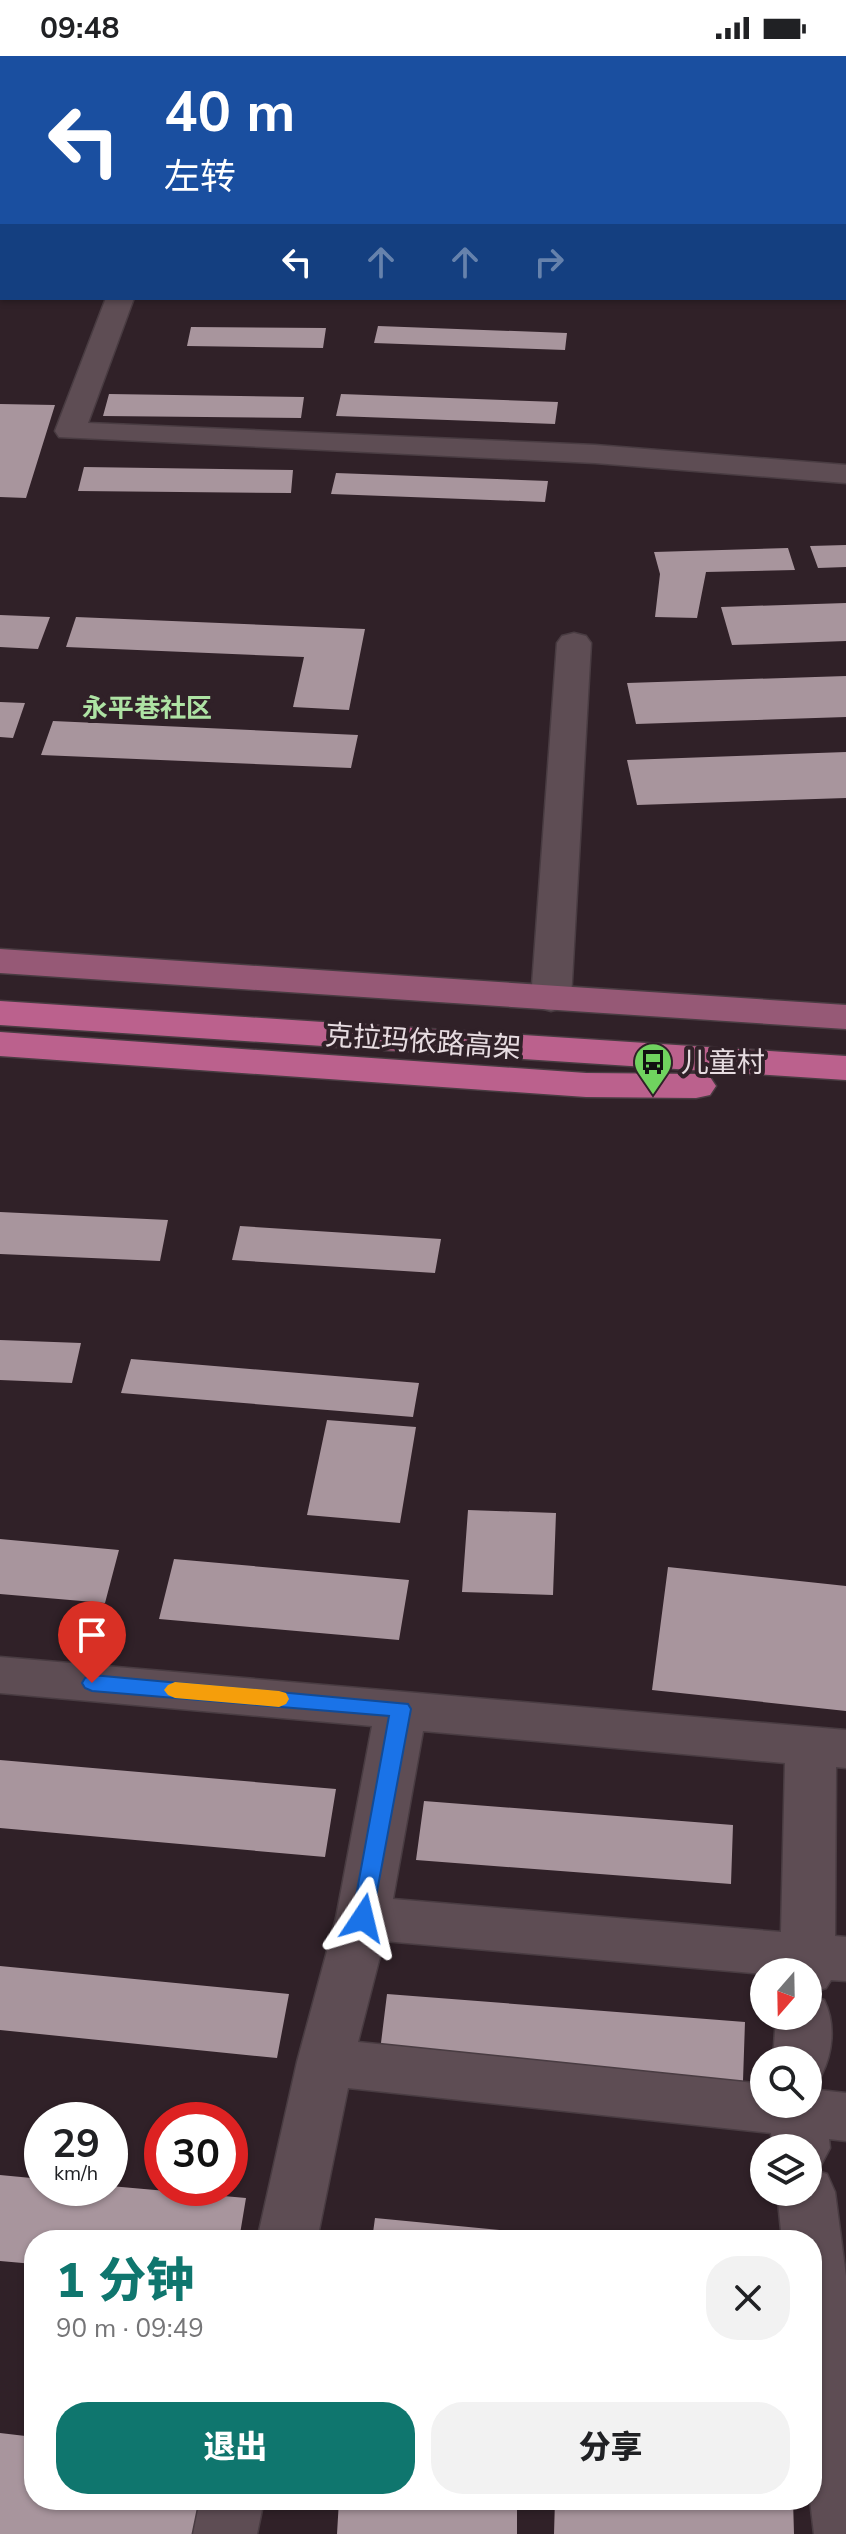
<!DOCTYPE html>
<html lang="zh">
<head>
<meta charset="utf-8">
<style>
  body { margin:0; font-family:"Nunito Sans","Noto Sans SC",sans-serif; background:#f2f2f2; color:#202124; height:100vh; display:flex; flex-direction:column; font-size:30px; white-space:nowrap }
  * { box-sizing:border-box; margin:0 }
  p { font-size:26px; color:#757577 }
  .icon { flex:none; width:44px; height:44px; fill:none; stroke:currentColor; stroke-width:2; stroke-linecap:round; stroke-linejoin:round }
  .map { position:relative; flex:1; overflow:hidden }
  .side { position:absolute; left:24px; top:2174px; width:798px; height:280px; display:flex; flex-direction:column; background:#fff; border-radius:32px; box-shadow:0 2px 6px #0004 }
  .side>* { flex:none }
  .top-card { position:absolute; left:0px; top:0px; width:846px; height:244px; box-shadow:0 2px 6px #0004; background:#1a4fa0; color:#fff; overflow:hidden }
  .needle { width:52px; rotate:200deg }
  .controls { position:absolute; left:750px; top:1902px; display:grid; gap:16px }
  .controls a { display:grid; place-items:center; width:72px; height:72px; border-radius:50%; background:#fff; box-shadow:0 2px 6px #0004; font-size:40px }
  .speed { position:absolute; left:24px; top:2046px; display:flex; gap:16px; font-size:40px; font-weight:700; text-align:center }
  .speed>* { display:grid; place-content:center; width:104px; height:104px; border-radius:50%; background:#fff; box-shadow:0 2px 6px #0004; line-height:1 }
  .speed small { font-size:20px; font-weight:400 }
  .speed .limit { border:12px solid #d22; background:#fff; color:#111 }
  .pin { position:absolute; display:grid; place-items:center; width:68px; height:68px; color:#fff; margin:-82px -34px; border-radius:50% 50% 50% 0; rotate:-45deg; box-shadow:0 0 8px #0007 }
  .pin .icon { rotate:45deg }
  .me { position:absolute; width:88px; margin:-44px; rotate:10deg; stroke-linejoin:round; filter:drop-shadow(0 0 6px #0008) }
  .turn { display:flex; align-items:center; gap:28px; height:168px; padding:0 32px; font-size:36px }
  .turn .icon { width:104px; height:104px; stroke-width:2.5 }
  .turn b { display:block; font-size:56px; line-height:68px }
  .lanes { display:flex; align-items:center; height:76px; padding:0 32px; background:#0003; justify-content:center; gap:40px; direction:ltr }
  .lanes .off { opacity:.35 }
  .round { display:grid; place-items:center; flex:none; width:84px; height:84px; border-radius:32px; background:#f2f2f2 }
  .summary { display:flex; align-items:center; justify-content:space-between; height:136px; padding:0 32px }
  h1 { font-size:48px; font-weight:800; line-height:60px; color:#0f766e }
  .primary-button { display:flex; gap:16px; margin-top:auto; padding:16px 32px }
  .primary-button a { flex:1; height:92px; border-radius:32px; background:#0f766e; color:#fff; font-size:32px; font-weight:800; line-height:92px; text-align:center }
  .primary-button a+a { background:#f2f2f2; color:#202124 }
  .status { display:flex; justify-content:space-between; align-items:center; height:56px; padding:0 40px; background:#fff; direction:ltr }
  .status svg { height:22px; fill:currentColor }
  .map>svg:first-child { display:block }
  .building { fill:#a8959d }
  .lines { fill:none; stroke-linecap:round; stroke-linejoin:round }
  .minor-casing { stroke:#493c42; stroke-width:3 }
  .major-casing { stroke:#493c42; stroke-width:3 }
  .highway-casing { stroke:#493c42; stroke-width:3 }
  .minor { fill:#5e4d54; fill-rule:evenodd }
  .major { fill:#965976; fill-rule:evenodd }
  .highway { fill:#bb618d; fill-rule:evenodd }
  .route { fill:#1a73e8; stroke:#114b97; stroke-width:2 }
  .slow { fill:#f59e0b }
  .labels { text-anchor:middle; stroke-width:8; stroke-linejoin:round; paint-order:stroke }
  .far-neighbourhood-label { font-size:26px; font-weight:bold; fill:#aee3a4; stroke:#302128 }
  .street-label { font-size:28px; fill:#e7dce1; stroke:#302128 }
  .poi-label { font-size:28px; fill:#e7dce1; stroke:#302128; text-anchor:start }
</style>
</head>
<body>
<div class="status"><b>09:48</b><svg viewBox="0 0 49 12"><path d="M0 12V9h3v3zM5 12V6h3v6zM10 12V3h3v9zM15 12V0h3v12zM26 1h20v11H26zM47 4h2v5h-2z"/></svg></div>
<div class="map">
<svg width="846" height="2478" viewBox="0 0 846 2478">
  <rect width="100%" height="100%" fill="#302128"/>
  <!-- building -->
  <path class="building" d="M378,270l189,7 -2,17 -191,-7z
    M191,271l135,1 -3,20 -136,-2z
    M109,338l195,3 -3,21 -198,-2z
    M341,338l217,8 -3,22 -219,-8z
    M0,348l55,1 -29,93 -26,-1z
    M84,411l209,3 -2,23 -213,-2z
    M336,417l212,8 -3,21 -214,-8z
    M846,489v22l-28,1 -8,-22z
    M788,492l7,22 -89,2 -9,46 -42,-1 5,-43 -6,-22z
    M846,547v38l-114,4 -11,-38z
    M0,559l50,2 -12,32 -38,-2z
    M76,561l289,12 -16,81 -56,-3 11,-50 -238,-10z
    M846,620v41l-210,7 -9,-41z
    M0,646l25,1 -12,35 -13,-1z
    M53,665l305,14 -7,33 -310,-13z
    M846,696v46l-209,7 -10,-45z
    M0,1156l168,8 -8,41 -160,-7z
    M240,1170l201,13 -6,34 -203,-13z
    M0,1284l81,3 -9,40 -72,-3z
    M131,1303l288,24 -6,34 -292,-24z
    M327,1364l89,7 -16,96 -93,-8z
    M468,1454l88,3 -3,82 -91,-3z
    M0,1483l119,11 -14,53 -105,-9z
    M174,1503l235,21 -10,60 -240,-21z
    M668,1511l178,19v125l-194,-21z
    M0,1704l336,29 -11,68 -325,-29z
    M424,1745l309,24 -2,59 -315,-24z
    M0,1910l289,28 -12,64 -277,-28z
    M387,1938l358,28 -2,59 -363,-30z
    M0,2119l42,4v9l68,-2 136,12 -7,42h-205v24l-34,-3z
    M375,2162l208,20v2h-211z
    M0,2377l34,4v63h166l-7,34h-193z
    M339,2444h178v34h-180z
    M555,2444h238l1,34h-240z"/>
  <g class="lines">
    <!-- minor casing -->
    <g class="minor-casing">
      <path id="minor" d="M106,242h28l-46,125 507,22 251,20v18l-251,-20 -536,-26 -4,-6z
        M574,577l12,3 5,7 -20,356 -6,8 -14,4 -14,-4 -6,-8 26,-356 5,-7z
        M0,1601l846,73v38l-10,-1 -1,169 11,1v44l-15,-1 -5,8 -18,6v-22l-44,2 -380,-33 -26,101 406,42v20h44v-20l11,6 27,3v48l-17,-2 1,9 -9,17 -10,4 16,5 8,18 11,84v258h-32l-4,-34 2,-260h-30l-5,-48h31v-44h-36l-1,-15 -423,-45 -31,152h-60l40,-178 39,-144 36,-192 -372,-33zM423,1675l362,32 -4,169 -388,-33z
        M808,1939l16,5c12,24 9,53 -3,76l-13,5v-21h-35l3,-44h32z
        M200,2444h64l-7,34h-64z"/>
    </g>
    <!-- major casing -->
    <g class="major-casing">
      <path id="major" d="M0,893l846,56v24l-846,-56z"/>
    </g>
    <!-- highway casing -->
    <g class="highway-casing">
      <path id="highway" d="M0,945l846,55v24l-846,-55z
        M0,976l586,41 110,1 14,3 6,9 -6,9 -14,3 -110,-1 -586,-41z"/>
    </g>
    <!-- minor -->
    <use href="#minor" class="minor"/>
    <!-- major -->
    <use href="#major" class="major"/>
    <!-- highway -->
    <use href="#highway" class="highway"/>
  </g>
  <!-- route -->
  <path class="route" d="M92,1619l316,29 3,5 -40,215 -8,2 -8,-2 -3,-6 37,-202 -297,-25 -7,-3 -3,-5 3,-5z"/>
  <!-- slow -->
  <path class="slow" d="M175,1626l104,9 7,2 3,6 -3,5 -7,3 -104,-9 -7,-3 -4,-5 4,-5z"/>
  <!-- icons -->
  <defs>
    <g id="bus-pin" transform="scale(2)"><path d="M0 17L-7.5 6A9.5 9.5 0 1 1 7.5 6Z" fill="#70d35f" stroke="#302128"/><path d="M-5-6H5V4H4V6H2V4H-2V6H-4V4H-5ZM-3.5-4V0h7V-4ZM-3.5 1.2v1.5H-2V1.2ZM2 1.2v1.5H3.5V1.2Z" fill="#111"/></g>
  </defs>
  <g fill-rule="evenodd">
    <use href="#bus-pin" x="653" y="1006"/>
  </g>
  <g class="labels">
    <!-- far-neighbourhood labels -->
    <g class="far-neighbourhood-label">
      <text x="147" y="661">永平巷社区</text>
    </g>
    <!-- street labels -->
    <g class="street-label">
      <text transform="translate(423 985) rotate(4)" y="10">克拉玛依路高架</text>
    </g>
    <!-- poi labels -->
    <g class="poi-label">
      <text x="681" y="1016">儿童村</text>
    </g>
  </g>
</svg>
<div class="controls">
<a><svg class="needle" viewBox="-14 -14 28 28"><path d="M0-13l5 13h-10z" fill="#e53935"/><path d="M0 13l5-13h-10z" fill="#757577"/></svg></a>
<a><svg class="icon" aria-label="search" viewBox="0 0 24 24"><circle cx="10" cy="10" r="6"/><path d="M15 15l6 6"/></svg></a>
<a><svg class="icon" aria-label="layers" viewBox="0 0 24 24"><path d="M12 4l9 5-9 5-9-5zM3 14l9 5 9-5"/></svg></a>
</div>
<div class="speed"><div>29<small>km/h</small></div><div class="limit">30</div></div>
<div class="pin" style="left:92px;top:1627px;background:#d93025"><svg class="icon" aria-label="arrive" viewBox="0 0 24 24"><path d="M6 21V4h12l-3 4 3 4H6"/></svg></div>
<svg class="me" style="left:363px;top:1862px" viewBox="-20 -20 40 40"><path d="M0-17L14 15 0 8-14 15z" fill="#1a73e8" stroke="#fff" stroke-width="4"/></svg>
<div class="top-card">
<div class="turn"><svg class="icon" aria-label="left" viewBox="0 0 24 24"><path d="M17 20v-9H6M10 6l-5 5 5 5"/></svg><div><b>40 m</b>左转</div></div>
<div class="lanes"><svg class="icon" aria-label="left" viewBox="0 0 24 24"><path d="M17 20v-9H6M10 6l-5 5 5 5"/></svg><svg class="icon off" aria-label="ahead" viewBox="0 0 24 24"><path d="M12 20V5M6 11l6-6 6 6"/></svg><svg class="icon off" aria-label="ahead" viewBox="0 0 24 24"><path d="M12 20V5M6 11l6-6 6 6"/></svg><svg class="icon off" aria-label="right" viewBox="0 0 24 24"><path d="M7 20v-9h11M14 6l5 5-5 5"/></svg></div>
</div>
<section class="side">
<div class="summary"><div><h1>1 分钟</h1><p>90 m · 09:49</p></div><a class="round"><svg class="icon" aria-label="close" viewBox="0 0 24 24"><path d="M6 6l12 12M18 6L6 18"/></svg></a></div>
<div class="primary-button"><a>退出</a><a>分享</a></div>
</section>
</div>
</body>
</html>
